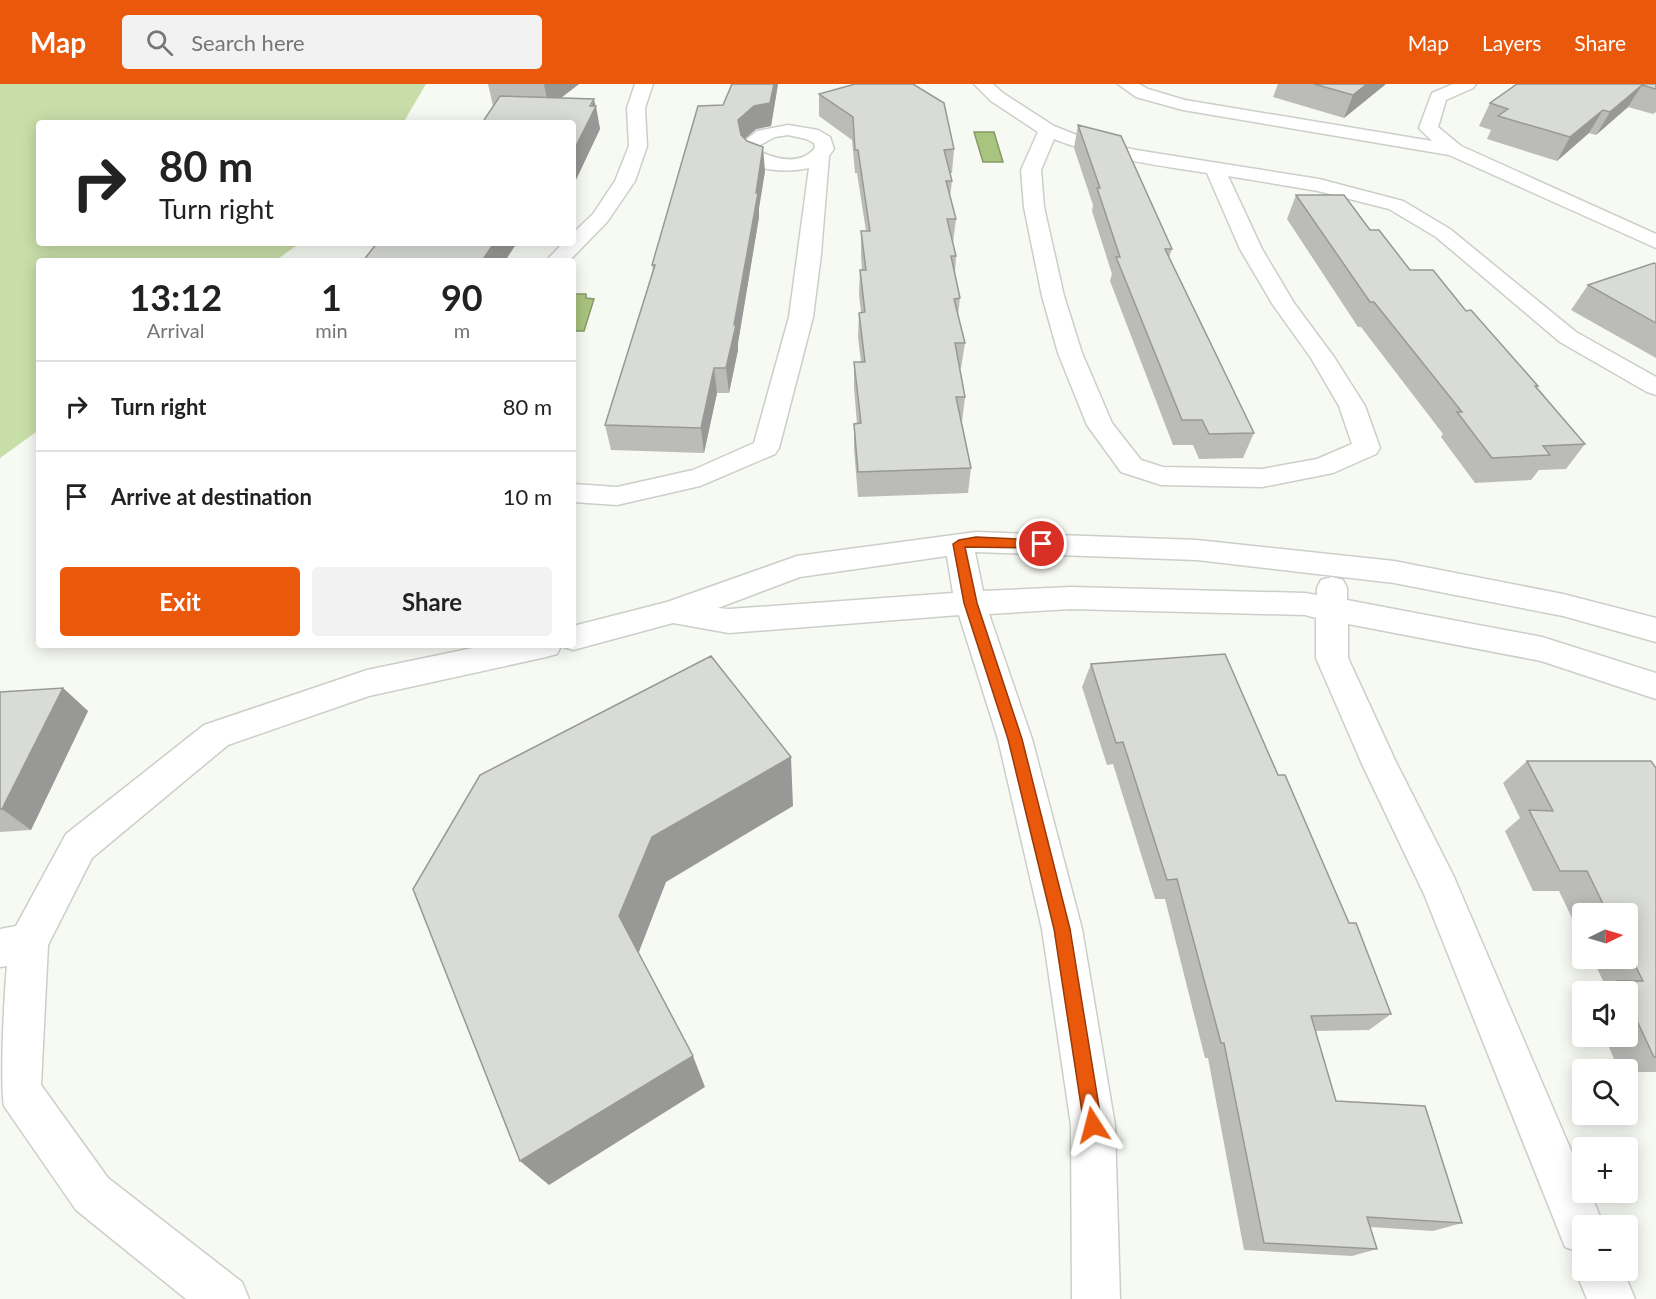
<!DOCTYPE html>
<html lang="en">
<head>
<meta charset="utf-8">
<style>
  body { margin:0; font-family:Lato,sans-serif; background:#f2f2f2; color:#222; height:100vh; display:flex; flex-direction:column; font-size:22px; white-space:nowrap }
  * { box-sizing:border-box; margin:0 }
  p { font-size:20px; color:#767676 }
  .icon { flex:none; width:33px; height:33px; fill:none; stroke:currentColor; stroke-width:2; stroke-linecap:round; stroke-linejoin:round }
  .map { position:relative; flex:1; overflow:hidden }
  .details { position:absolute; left:36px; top:174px; width:540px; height:390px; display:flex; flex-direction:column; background:#fff; border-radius:6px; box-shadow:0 3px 15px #0003 }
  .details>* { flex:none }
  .hud { position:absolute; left:36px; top:36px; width:540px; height:126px; border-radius:6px; box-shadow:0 3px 15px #0003; background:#fff; color:#222; overflow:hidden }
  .needle { width:39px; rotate:85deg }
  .buttons { position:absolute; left:1572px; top:819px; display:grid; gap:12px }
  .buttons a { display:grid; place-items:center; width:66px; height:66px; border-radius:6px; background:#fff; box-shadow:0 3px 15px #0003; font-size:30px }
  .pin { position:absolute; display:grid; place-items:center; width:51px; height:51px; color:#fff; margin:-26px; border:3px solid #fff; border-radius:50%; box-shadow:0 2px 6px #0007 }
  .me { position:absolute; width:66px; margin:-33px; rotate:351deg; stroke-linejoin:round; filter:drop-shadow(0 0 4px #0008) }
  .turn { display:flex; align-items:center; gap:21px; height:126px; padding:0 24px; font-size:27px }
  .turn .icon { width:78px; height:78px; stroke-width:2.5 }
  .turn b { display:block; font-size:42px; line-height:51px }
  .eta { display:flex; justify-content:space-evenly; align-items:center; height:102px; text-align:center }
  .eta b { font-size:36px; font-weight:700; line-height:42px }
  .cta { display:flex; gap:12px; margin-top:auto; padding:12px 24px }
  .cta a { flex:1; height:69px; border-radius:6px; background:#ea580c; color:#fff; font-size:24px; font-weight:700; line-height:69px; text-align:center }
  .cta a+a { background:#f2f2f2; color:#222 }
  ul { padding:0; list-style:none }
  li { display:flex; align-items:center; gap:18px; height:90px; padding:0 24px; border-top:2px solid #e0e0e0 }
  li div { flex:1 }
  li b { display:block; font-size:22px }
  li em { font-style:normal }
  header { display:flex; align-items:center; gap:36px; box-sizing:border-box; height:84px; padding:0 30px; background:#ea580c; color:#fff }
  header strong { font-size:28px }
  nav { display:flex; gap:33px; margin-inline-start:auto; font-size:21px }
  .search { width:420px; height:54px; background:#f2f2f2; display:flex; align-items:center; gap:15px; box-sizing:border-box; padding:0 21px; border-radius:6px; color:#767676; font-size:22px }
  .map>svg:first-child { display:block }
  .green { fill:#c8dea9 }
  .water { fill:#a8c47e; stroke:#869a68; stroke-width:1.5 }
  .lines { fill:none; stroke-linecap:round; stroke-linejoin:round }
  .minor-casing { stroke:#cccfc9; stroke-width:3 }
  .minor { fill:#fff; fill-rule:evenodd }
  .wall { fill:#bbbcb8 }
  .shaded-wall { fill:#989996 }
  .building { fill:#d9dbd6; stroke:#989996; stroke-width:1.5 }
  .route { fill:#ea580c; stroke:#983908; stroke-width:1.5 }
</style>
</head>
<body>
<header>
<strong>Map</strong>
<div class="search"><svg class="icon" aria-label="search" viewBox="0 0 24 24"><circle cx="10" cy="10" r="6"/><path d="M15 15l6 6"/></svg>Search here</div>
<nav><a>Map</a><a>Layers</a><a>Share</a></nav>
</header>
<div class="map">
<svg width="1656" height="1215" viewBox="0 0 1656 1215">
  <rect width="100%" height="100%" fill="#f7f9f3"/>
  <!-- green -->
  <path class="green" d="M0,0h426l-23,39h-364v120h261l-25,18h-236v169l-39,28z"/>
  <!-- water -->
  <path class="water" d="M974,48h20l9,30h-20z
    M576,210h10v4l8,1 -10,32h-11v-33z"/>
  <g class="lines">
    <!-- minor casing -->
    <g class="minor-casing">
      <path id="minor" d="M635,0h18l-8,24 2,38 -12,35 -28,41 -38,39h-23l17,-18h10v-10l20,-19 22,-33 14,-35 -2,-38z
        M974,0h19l10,9 51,33 30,12 52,12 183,29 84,22 47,28 126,103 80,45v18l-9,-3 -87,-50 -124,-105 -47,-28 -71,-18 -90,-15 34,73 32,54 40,54 31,49 15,42 -4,6 -43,19 -71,14 -101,-2 -40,-13 -34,-47 -29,-72 -16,-57 -18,-89 -3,-37 17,-38 -47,-31zM1054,55c48,19 101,26 153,34l33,76 33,56 38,53 28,48 13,38 -35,15 -55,10 -99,-2 -22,-7 -29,-37 -30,-70 -18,-57 -20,-89 -3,-37z
        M1118,0h21l9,5 37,11 247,41 -13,-13 13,-35 21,-9h23l-3,4 -27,12 -8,27 23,19 195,88v14l-207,-93 -266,-45 -47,-13z
        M788,41l30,5 12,7 4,12 -5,7 -8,98 -8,63 -34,131 -4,6 -75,32 -83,19 -44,-3v-18l44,3 76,-17 61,-27 35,-126 20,-149c-17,4 -53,5 -65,-11 -3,-3 -2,-10 -2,-14l15,-12zM788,51l18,4 8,4 1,5c-14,17 -36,12 -54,4l-1,-7 15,-8z
        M976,448l221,8 197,21 169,33 93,24v24l-93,-26 -169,-33 -197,-23 -222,-8 8,39 88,-4 234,6 12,2v-7l4,-8 11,-3 11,3 4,8v12l195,37 114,36v26l-115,-38 -193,-37v34l47,102 59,117 128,299v16h8l14,34h-22v44h41l12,29h-48l-12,-29 7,-17 -17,-6 -141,-353 -62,-130 -46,-106v-40l-11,-3 -234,-6 -82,5 43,125 50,190 33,196 5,174h-48l-1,-174 -29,-196 -44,-190 -39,-124 -230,18 -56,-10 -100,27 -12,-4 -4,8 -11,3 -177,39 -141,49 -136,113 -44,87 -7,140 67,93 134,104 7,17h-63l-110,-89 -72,-104c-4,-26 0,-108 3,-140l-7,1v-38l16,-3 50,-92 138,-109 163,-55 120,-25h86v-19l94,-24 130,-46zM947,472l6,37 -224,16 -11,-1 82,-31z"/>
    </g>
    <!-- minor -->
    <use href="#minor" class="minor"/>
  </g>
  <!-- wall -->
  <path class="wall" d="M488,0h91l-18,14 34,8 5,23 -27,57v-63l-80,-17z
    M732,0h46l-7,42 -15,3 -11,10 20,32 -6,37v9l-21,126v7l-9,43h-12l-13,60 -93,-3 -6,-25 48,-154 -1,-6z
    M1278,0h108l-42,34 -71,-21z
    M1517,0h139v28l-3,2 -25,-7 -32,28 -7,-2 -32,28 -70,-22 4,-9 -12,-4 11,-23z
    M819,10l135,55 -2,24h-2l2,8 -2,16 6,22 -3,24 3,13 -1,18 5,24 -2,17 7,28 -4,25h-1l5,29 -3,25 9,46 -3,25 -110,4 -4,-48v-25h3l-3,-37v-25h7l-3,-25 1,-24 2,-1 -2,-17 1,-25h2l-1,-15v-24h5l-9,-58h-2l-3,-33 -33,-24z
    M1078,41l94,124 -3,8 85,176 -11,25 -44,1 -6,-14h-20l-63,-164 2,-7 -20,-63 1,-6 -19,-57z
    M1296,111l74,35 40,40 56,41 72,75 -1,1 48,57 -19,25 -27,1 -8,10 -56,3 -34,-46 2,-3 -82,-107h-3l-71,-108z
    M377,159l128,18h-142z
    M1656,180v94l-85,-48 17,-25z
    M1091,580l187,111 71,148 42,91 -22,16 -54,1 21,70 126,122 -29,8 -63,-4 7,22 -25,7 -108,-6 -36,-192h-3l-40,-159h-10l-42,-135 -6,1 -25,-78z
    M63,604l25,23 -57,119 -31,2v-140z
    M1527,677l129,7v304h-28v-2h-9l-15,-34h24v-44h-31l9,-5 -14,-29h36v-44h-46v25l-23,-48h-26l-28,-60 15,-13 -17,-35z"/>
  <!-- shaded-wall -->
  <path class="shaded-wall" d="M545,0h34l-30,23 -5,-22z
    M774,0h4l-7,42 -15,3 -16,14 -2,-23z
    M1367,0h19l-42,34 9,-23z
    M1642,1l-14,22 -32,28 14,-23z
    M594,15l2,9v-2l4,23 -27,57v-34z
    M1603,26l-14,23 -32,28 13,-24z
    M763,63l2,24 -6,37v9l-21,126v7l-9,43 -3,-25 8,-43z
    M494,159h23l-12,18h-23z
    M714,284l3,25 -13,60 -3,-25z
    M63,604l25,23 -57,119 -29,-21z
    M791,673l2,49 -127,76 -29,75 -18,-41 33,-79z
    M693,972l12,31 -156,98 -29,-24z"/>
  <!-- building -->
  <path class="building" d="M732,0h42l-4,19 -16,3 -16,14 3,15 6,6 16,6 -7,46h2l-24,132h2l-10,43h-12l-13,60 -96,-3 50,-160h-3l46,-159 25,-1z
    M855,0h58l31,19 10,46 -10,1 8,31h-6l10,38h-9l9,37h-5l9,42 -6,1 11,44h-10l10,54h-9l15,71 -113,4 -4,-48 7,-1 -7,-61h11l-6,-49 6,-1 -5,-42h6l-5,-39h9l-12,-81h-3l-2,-33 -34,-23z
    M1314,0h53l-14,11z
    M1517,0h139v5l-14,-4 -32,27 -7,-2 -33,27 -72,-21 10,-7 -18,-6z
    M500,12l94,3 -4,7h6l-23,46v-29h-91z
    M1078,41l43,11 51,113h-7l89,184 -45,1 -7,-14h-20l-66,-163h4l-23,-69h3z
    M1296,111h48l26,35h9l31,40h23l33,41 5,-1 67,76h-3l50,58 -42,2 7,9 -58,3 -35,-46h5l-88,-110h-4z
    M377,159h117l-12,18 -21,-2 -1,2h-97z
    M1654,179l2,1v59l-68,-38z
    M1225,570l53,121h7l64,148h7l35,91 -80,2 25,85 89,5 37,117 -95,-6 10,32 -113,-6 -40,-200h-3l-44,-164 -10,1 -44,-138 -7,1 -25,-79z
    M711,572l80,101 -139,80 -33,79 74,140 -173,105 -107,-272 67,-114z
    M63,604l-61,121h-2v-117z
    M1527,677h124l5,7v289h-2l-26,-55v-10h-6l-5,-11h26l-15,-30v-37h-20l-21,-43h-27l-31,-61 24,1z"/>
  <!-- route -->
  <path class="route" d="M976,453l66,3 7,4 -7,4 -77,-1 12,56 45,136 48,190 32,196 -2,7 -7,2 -6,-2 -3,-7 -30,-196 -46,-190 -44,-136 -11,-59 6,-4z"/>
</svg>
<div class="buttons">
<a><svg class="needle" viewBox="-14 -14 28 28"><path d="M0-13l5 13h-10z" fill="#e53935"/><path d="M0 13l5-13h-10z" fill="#767676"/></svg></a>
<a><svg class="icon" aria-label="sound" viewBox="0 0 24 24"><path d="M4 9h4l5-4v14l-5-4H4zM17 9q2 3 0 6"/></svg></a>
<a><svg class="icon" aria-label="search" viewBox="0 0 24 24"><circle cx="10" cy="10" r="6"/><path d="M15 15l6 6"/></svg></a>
<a>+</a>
<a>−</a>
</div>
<div class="pin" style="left:1042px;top:460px;background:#d93025"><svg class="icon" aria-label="arrive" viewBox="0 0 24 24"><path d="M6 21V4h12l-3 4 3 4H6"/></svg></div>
<svg class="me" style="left:1093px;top:1041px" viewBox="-20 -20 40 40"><path d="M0-17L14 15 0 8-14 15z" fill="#ea580c" stroke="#fff" stroke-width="4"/></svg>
<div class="hud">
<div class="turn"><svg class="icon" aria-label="right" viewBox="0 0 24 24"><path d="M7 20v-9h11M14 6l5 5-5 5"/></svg><div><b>80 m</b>Turn right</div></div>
</div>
<section class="details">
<div class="eta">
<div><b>13:12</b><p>Arrival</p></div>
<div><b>1</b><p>min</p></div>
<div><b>90</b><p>m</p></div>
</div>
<ul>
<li><svg class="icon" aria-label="right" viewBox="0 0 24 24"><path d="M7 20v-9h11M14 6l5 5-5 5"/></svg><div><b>Turn right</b></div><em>80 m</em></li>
<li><svg class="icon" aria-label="arrive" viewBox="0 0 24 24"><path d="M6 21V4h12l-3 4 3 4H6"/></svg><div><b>Arrive at destination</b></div><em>10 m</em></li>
</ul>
<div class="cta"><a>Exit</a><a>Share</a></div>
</section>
</div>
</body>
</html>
